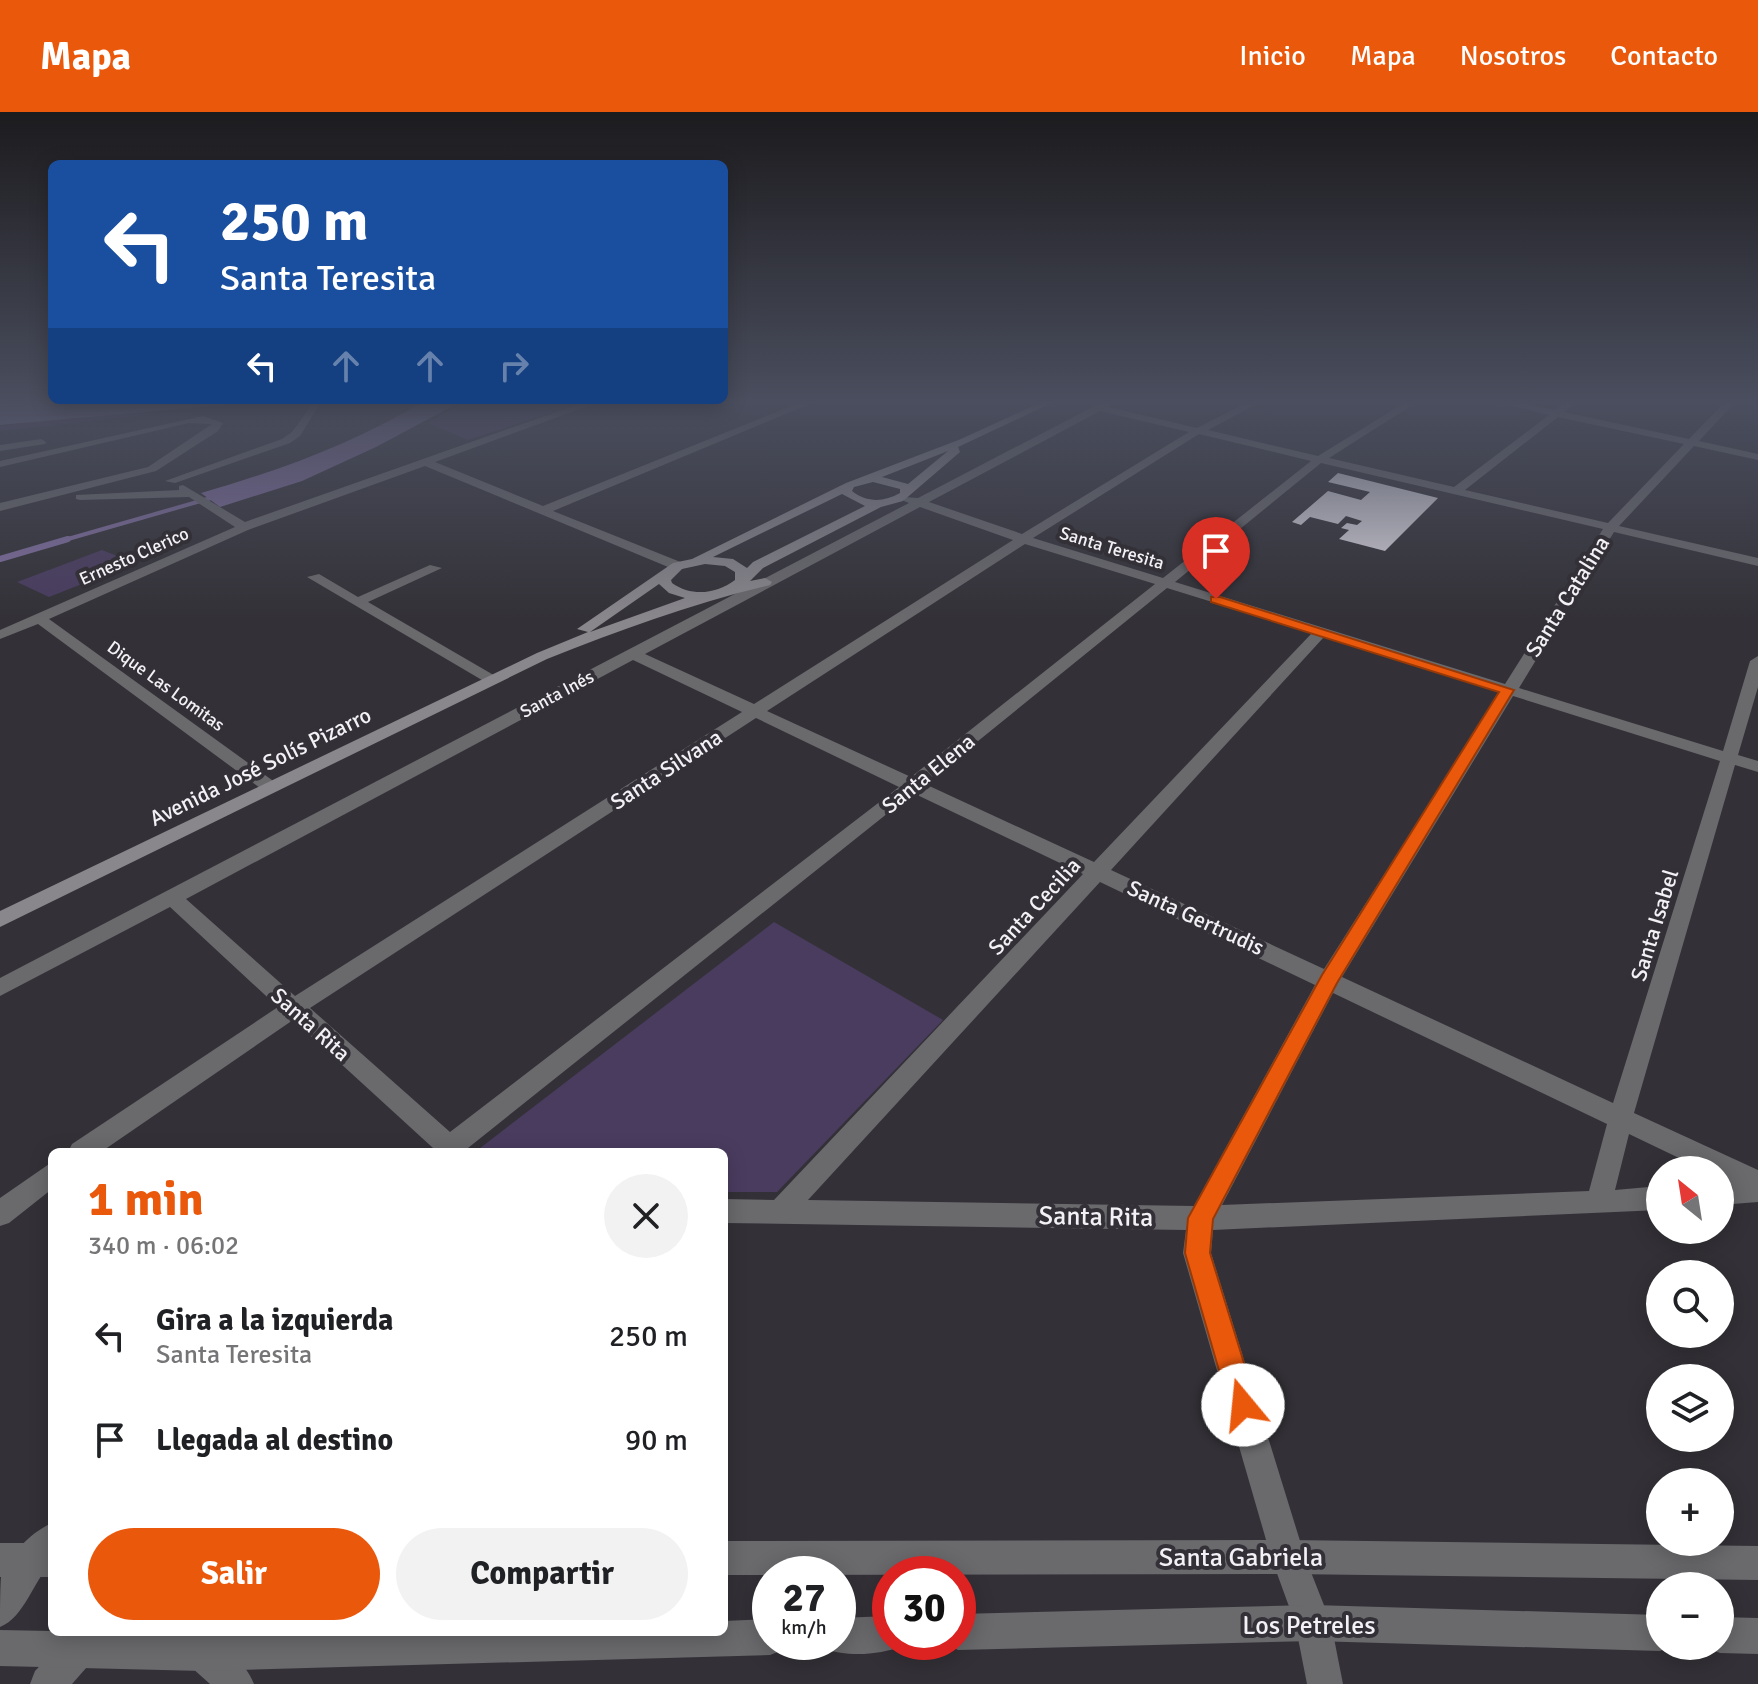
<!DOCTYPE html>
<html lang="es">
<head>
<meta charset="utf-8">
<style>
  body { margin:0; font-family:Signika,sans-serif; background:#f2f2f2; color:#202124; height:100vh; display:flex; flex-direction:column; font-size:30px; white-space:nowrap }
  * { box-sizing:border-box; margin:0 }
  p { font-size:26px; color:#757577 }
  .icon { flex:none; width:44px; height:44px; fill:none; stroke:currentColor; stroke-width:2; stroke-linecap:round; stroke-linejoin:round }
  .map { position:relative; flex:1; overflow:hidden }
  .side { position:absolute; left:48px; top:1036px; width:680px; height:488px; display:flex; flex-direction:column; background:#fff; border-radius:12px; box-shadow:0 4px 20px #0003 }
  .side>* { flex:none }
  .banner { position:absolute; left:48px; top:48px; width:680px; height:244px; border-radius:12px; box-shadow:0 4px 20px #0003; background:#1a4fa0; color:#fff; overflow:hidden }
  .needle { width:52px; rotate:330deg }
  .fabs { position:absolute; left:1646px; top:1044px; display:grid; gap:16px }
  .fabs a { display:grid; place-items:center; width:88px; height:88px; border-radius:50%; background:#fff; box-shadow:0 4px 20px #0003; font-size:40px }
  .speed { position:absolute; left:752px; top:1444px; display:flex; gap:16px; font-size:40px; font-weight:700; text-align:center }
  .speed>* { display:grid; place-content:center; width:104px; height:104px; border-radius:50%; background:#fff; box-shadow:0 4px 20px #0003; line-height:1 }
  .speed small { font-size:20px; font-weight:400 }
  .speed .limit { border:12px solid #d22; background:#fff; color:#111 }
  .pin { position:absolute; display:grid; place-items:center; width:68px; height:68px; color:#fff; margin:-82px -34px; border-radius:50% 50% 50% 0; rotate:-45deg; box-shadow:0 0 8px #0007 }
  .pin .icon { rotate:45deg }
  .me { position:absolute; width:88px; margin:-44px; rotate:343deg; stroke-linejoin:round; filter:drop-shadow(0 0 6px #0008) }
  .turn { display:flex; align-items:center; gap:28px; height:168px; padding:0 40px; font-size:36px }
  .turn .icon { width:104px; height:104px; stroke-width:2.5 }
  .turn b { display:block; font-size:56px; line-height:68px }
  .lanes { display:flex; align-items:center; height:76px; padding:0 40px; background:#0003; justify-content:center; gap:40px; direction:ltr }
  .lanes .off { opacity:.35 }
  .round { display:grid; place-items:center; flex:none; width:84px; height:84px; border-radius:42px; background:#f2f2f2 }
  .summary { display:flex; align-items:center; justify-content:space-between; height:136px; padding:0 40px }
  h1 { font-size:48px; font-weight:800; line-height:60px; color:#ea580c }
  .cta { display:flex; gap:16px; margin-top:auto; padding:16px 40px }
  .cta a { flex:1; height:92px; border-radius:48px; background:#ea580c; color:#fff; font-size:32px; font-weight:800; line-height:92px; text-align:center }
  .cta a+a { background:#f2f2f2; color:#202124 }
  ul { padding:0; list-style:none }
  li { display:flex; align-items:center; gap:24px; height:104px; padding:0 40px }
  li div { flex:1 }
  li b { display:block; font-size:30px }
  li em { font-style:normal }
  header { display:flex; align-items:center; gap:48px; box-sizing:border-box; height:112px; padding:0 40px; background:#ea580c; color:#fff }
  header strong { font-size:38px }
  nav { display:flex; gap:44px; margin-inline-start:auto; font-size:28px }
  .map>svg:first-child { display:block }
  .green { fill:#4a3c5f }
  .water { fill:#816e9f }
  .lines { fill:none; stroke-linecap:round; stroke-linejoin:round }
  .stream-far1 { stroke:#816e9f; stroke-width:4 }
  .stream { stroke:#816e9f; stroke-width:6 }
  .building { fill:#d9d6de }
  .minor { fill:#6a696c; fill-rule:evenodd }
  .tertiary { fill:#6a696c; fill-rule:evenodd }
  .secondary { fill:#89878c; fill-rule:evenodd }
  .route { fill:#ea580c; stroke:#983908; stroke-width:2 }
  .labels { text-anchor:middle; stroke-width:8; stroke-linejoin:round; paint-order:stroke }
  .far-street-label { font-size:18px; fill:#f3f1f5; stroke:#333137 }
  .street-label { font-size:22px; fill:#f3f1f5; stroke:#333137 }
  .near-street-label { font-size:26px; fill:#f3f1f5; stroke:#333137 }
</style>
</head>
<body>
<header>
<strong>Mapa</strong>
<nav><a>Inicio</a><a>Mapa</a><a>Nosotros</a><a>Contacto</a></nav>
</header>
<div class="map">
<svg width="1758" height="1572" viewBox="0 0 1758 1572">
  <rect width="100%" height="100%" fill="#333137"/>
  <!-- green -->
  <path class="green" d="M467,288h122l-121,40 -40,-17z
    M160,301l-160,18v-5l79,-10z
    M102,438l33,13 -86,34 -32,-15z
    M774,810l169,98 -166,172h-53v-40h-249z"/>
  <!-- water -->
  <path class="water" d="M80,288h197l-277,25v-22z
    M426,288h38l-88,47 -74,34 -82,26 -19,-14c80,-23 154,-50 225,-93z"/>
  <g class="lines">
    <!-- stream-far1 -->
    <path class="stream-far1" d="M61,429l157,-45"/>
    <!-- stream -->
    <path class="stream" d="M0,447l68,-20"/>
  </g>
  <!-- building -->
  <path class="building" d="M1338,361l100,25 -53,53 -46,-12 10,-9 -8,-2 6,-5 10,2 5,-4 -16,-5 -8,8 -28,-7 -9,8 -9,-3 36,-31 33,9 9,-8 -42,-10z"/>
  <g class="lines">
    <!-- minor -->
    <path class="minor" d="M590,288h14l-169,62 108,44 263,-106h13l-266,111 130,52v6h-10l-248,-103 -177,64 -199,89 227,164 3,4 -3,4h-12l-226,-167 -38,15v-9l235,-103 -46,-30 -109,3 -4,-1v-4l103,-5v-4l4,-1 62,37z
      M1106,288h12l-10,7 89,21 55,-28h12l-56,30 110,26 91,-56h11l-91,58 125,29 95,-72 -61,-15h17l50,10 13,-10h11l-15,12 125,27 38,-39h10l-38,41 59,13v6l-64,-14 -75,80 139,32v8l-144,-34 -95,156 204,63 27,-90 8,-5v31l-20,68 20,6v11l-23,-7 -101,348 124,57v32l-38,3v-24h6l-6,-3v-8h-16l-75,-36 -14,56 45,-4v24l-447,20 -2,23 94,304 26,66 12,61h-36l-12,-61 -24,-66 -88,-304 3,-23 -462,-7v-24l50,1 309,-326 -170,-81 -450,359h-32l2,-4 -140,-128 -192,132h-33l4,-8 206,-137 -108,-100 -170,89v-18l909,-475 -5,-2v-4l14,1zM1100,299l89,21 -167,102 -93,-32zM1558,305l126,27 -76,79 -143,-33zM1199,322l112,27 -148,117 -130,-40zM1321,351l282,66 -98,155 -330,-102zM920,395l93,33 -259,164 -109,-50zM1025,432l130,40 -244,193 -144,-66zM1167,476l145,45 -218,229 -169,-78zM1324,525l176,55 -176,277 -213,-99zM633,548l109,52 -447,284 -109,-97zM1513,584l207,65 -107,342 -271,-126zM756,606l143,69 -449,345 -140,-124zM1100,770l215,103 -121,221 -386,-6zM1333,881l274,131 -18,67 -367,14z
      M314,290l5,3 -19,31 -10,7 -115,40 -10,-2 117,-42 10,-7z
      M203,304l20,7 -5,8 -62,40 -156,40v-8l148,-36 64,-43 -23,-1 -189,44v-6z
      M41,327l5,3 -1,2 -45,7v-6z
      M430,453l12,3 -74,34 129,75v6h-10l-180,-106 12,-3 39,23z
      M52,1050v27l-43,34 -9,3v-28z
      M52,1411v40c-20,19 -27,54 -52,64 0,-14 0,-37 1,-50 8,-22 30,-45 51,-54z
      M72,1520l22,1 5,13 -5,13 -22,25h-42l5,-13z
      M204,1524c21,9 42,27 50,48h-44l-19,-17 -5,-13 5,-13z"/>
    <!-- tertiary -->
    <path class="tertiary" d="M1288,1428l470,6v34l-470,-6 -564,1v-34z
      M0,1431h52v34h-52z
      M1313,1493l347,10v31h11l-11,5 -347,-10 -355,9 -14,-8h14v-28z
      M890,1504v26h14l-2,4c-21,9 -55,11 -77,3l-2,-7h15v-24z
      M1720,1505l38,1v36l-38,-1 -13,-5 13,-2z
      M770,1507v23h16l-3,8 -13,5 -567,16 -203,-5v-36c240,6 483,2 724,2v-11z"/>
    <!-- secondary -->
    <path class="secondary" d="M1046,288h12l-100,47 2,5 -57,49 -22,6 -118,61 -13,13 15,-3 7,4 -2,3c-77,18 -150,45 -223,74l-547,268v-16l537,-258 51,-21 -11,-3 96,-66 19,-4 154,-76 115,-44zM948,339l-40,33 -26,-7zM873,370l27,7v4c-16,9 -33,10 -48,-2l2,-4zM842,382l23,12 -112,56 -6,6 -14,-9 -20,-2zM705,452l20,2 10,6v8c-19,14 -43,17 -63,3l-1,-3 11,-11zM659,472l10,9 16,5 -95,34z"/>
  </g>
  <!-- sky -->
  <linearGradient id="sky" x2="0" y2="1"><stop stop-color="#1c1b1e"/><stop offset="0.57" stop-color="#4a4e5e"/><stop offset="1" stop-color="#4a4e5e" stop-opacity="0"/></linearGradient>
  <rect width="1758" height="508" fill="url(#sky)"/>
  <!-- route -->
  <path class="route" d="M1211,485h9l294,93 -177,293 -124,236 -3,34 47,152 -5,9 -9,5 -10,-5 -4,-9 -44,-152 3,-35 134,-243 177,-283 -288,-90z"/>
  <g class="labels">
    <!-- far-street labels -->
    <g class="far-street-label">
      <text transform="translate(1112 436) rotate(17)" y="6">Santa Teresita</text>
      <text transform="translate(134 444) rotate(-24)" y="6">Ernesto Clerico</text>
      <text transform="translate(166 574) rotate(36)" y="6">Dique Las Lomitas</text>
      <text transform="translate(557 582) rotate(-28)" y="6">Santa Inés</text>
    </g>
    <!-- street labels -->
    <g class="street-label">
      <text transform="translate(1567 484) rotate(-58)" y="8">Santa Catalina</text>
      <text transform="translate(260 654) rotate(-26)" y="8">Avenida José Solís Pizarro</text>
      <text transform="translate(666 657) rotate(-33)" y="8">Santa Silvana</text>
      <text transform="translate(928 661) rotate(-39)" y="8">Santa Elena</text>
      <text transform="translate(1034 794) rotate(-47)" y="8">Santa Cecilia</text>
      <text transform="translate(1196 805) rotate(25)" y="8">Santa Gertrudis</text>
      <text transform="translate(1654 813) rotate(-73)" y="8">Santa Isabel</text>
      <text transform="translate(311 912) rotate(42)" y="8">Santa Rita</text>
    </g>
    <!-- near-street labels -->
    <g class="near-street-label">
      <text transform="translate(1096 1104) rotate(1)" y="9">Santa Rita</text>
      <text x="1241" y="1454">Santa Gabriela</text>
      <text x="1309" y="1522">Los Petreles</text>
    </g>
  </g>
</svg>
<div class="fabs">
<a><svg class="needle" viewBox="-14 -14 28 28"><path d="M0-13l5 13h-10z" fill="#e53935"/><path d="M0 13l5-13h-10z" fill="#757577"/></svg></a>
<a><svg class="icon" aria-label="search" viewBox="0 0 24 24"><circle cx="10" cy="10" r="6"/><path d="M15 15l6 6"/></svg></a>
<a><svg class="icon" aria-label="layers" viewBox="0 0 24 24"><path d="M12 4l9 5-9 5-9-5zM3 14l9 5 9-5"/></svg></a>
<a>+</a>
<a>−</a>
</div>
<div class="speed"><div>27<small>km/h</small></div><div class="limit">30</div></div>
<div class="pin" style="left:1216px;top:487px;background:#d93025"><svg class="icon" aria-label="arrive" viewBox="0 0 24 24"><path d="M6 21V4h12l-3 4 3 4H6"/></svg></div>
<svg class="me" style="left:1243px;top:1293px" viewBox="-20 -20 40 40"><circle r="19" fill="#fff"/><path d="M0-13L10 11 0 6-10 11z" fill="#ea580c"/></svg>
<div class="banner">
<div class="turn"><svg class="icon" aria-label="left" viewBox="0 0 24 24"><path d="M17 20v-9H6M10 6l-5 5 5 5"/></svg><div><b>250 m</b>Santa Teresita</div></div>
<div class="lanes"><svg class="icon" aria-label="left" viewBox="0 0 24 24"><path d="M17 20v-9H6M10 6l-5 5 5 5"/></svg><svg class="icon off" aria-label="ahead" viewBox="0 0 24 24"><path d="M12 20V5M6 11l6-6 6 6"/></svg><svg class="icon off" aria-label="ahead" viewBox="0 0 24 24"><path d="M12 20V5M6 11l6-6 6 6"/></svg><svg class="icon off" aria-label="right" viewBox="0 0 24 24"><path d="M7 20v-9h11M14 6l5 5-5 5"/></svg></div>
</div>
<section class="side">
<div class="summary"><div><h1>1 min</h1><p>340 m · 06:02</p></div><a class="round"><svg class="icon" aria-label="close" viewBox="0 0 24 24"><path d="M6 6l12 12M18 6L6 18"/></svg></a></div>
<ul>
<li><svg class="icon" aria-label="left" viewBox="0 0 24 24"><path d="M17 20v-9H6M10 6l-5 5 5 5"/></svg><div><b>Gira a la izquierda</b><p>Santa Teresita</p></div><em>250 m</em></li>
<li><svg class="icon" aria-label="arrive" viewBox="0 0 24 24"><path d="M6 21V4h12l-3 4 3 4H6"/></svg><div><b>Llegada al destino</b></div><em>90 m</em></li>
</ul>
<div class="cta"><a>Salir</a><a>Compartir</a></div>
</section>
</div>
</body>
</html>
